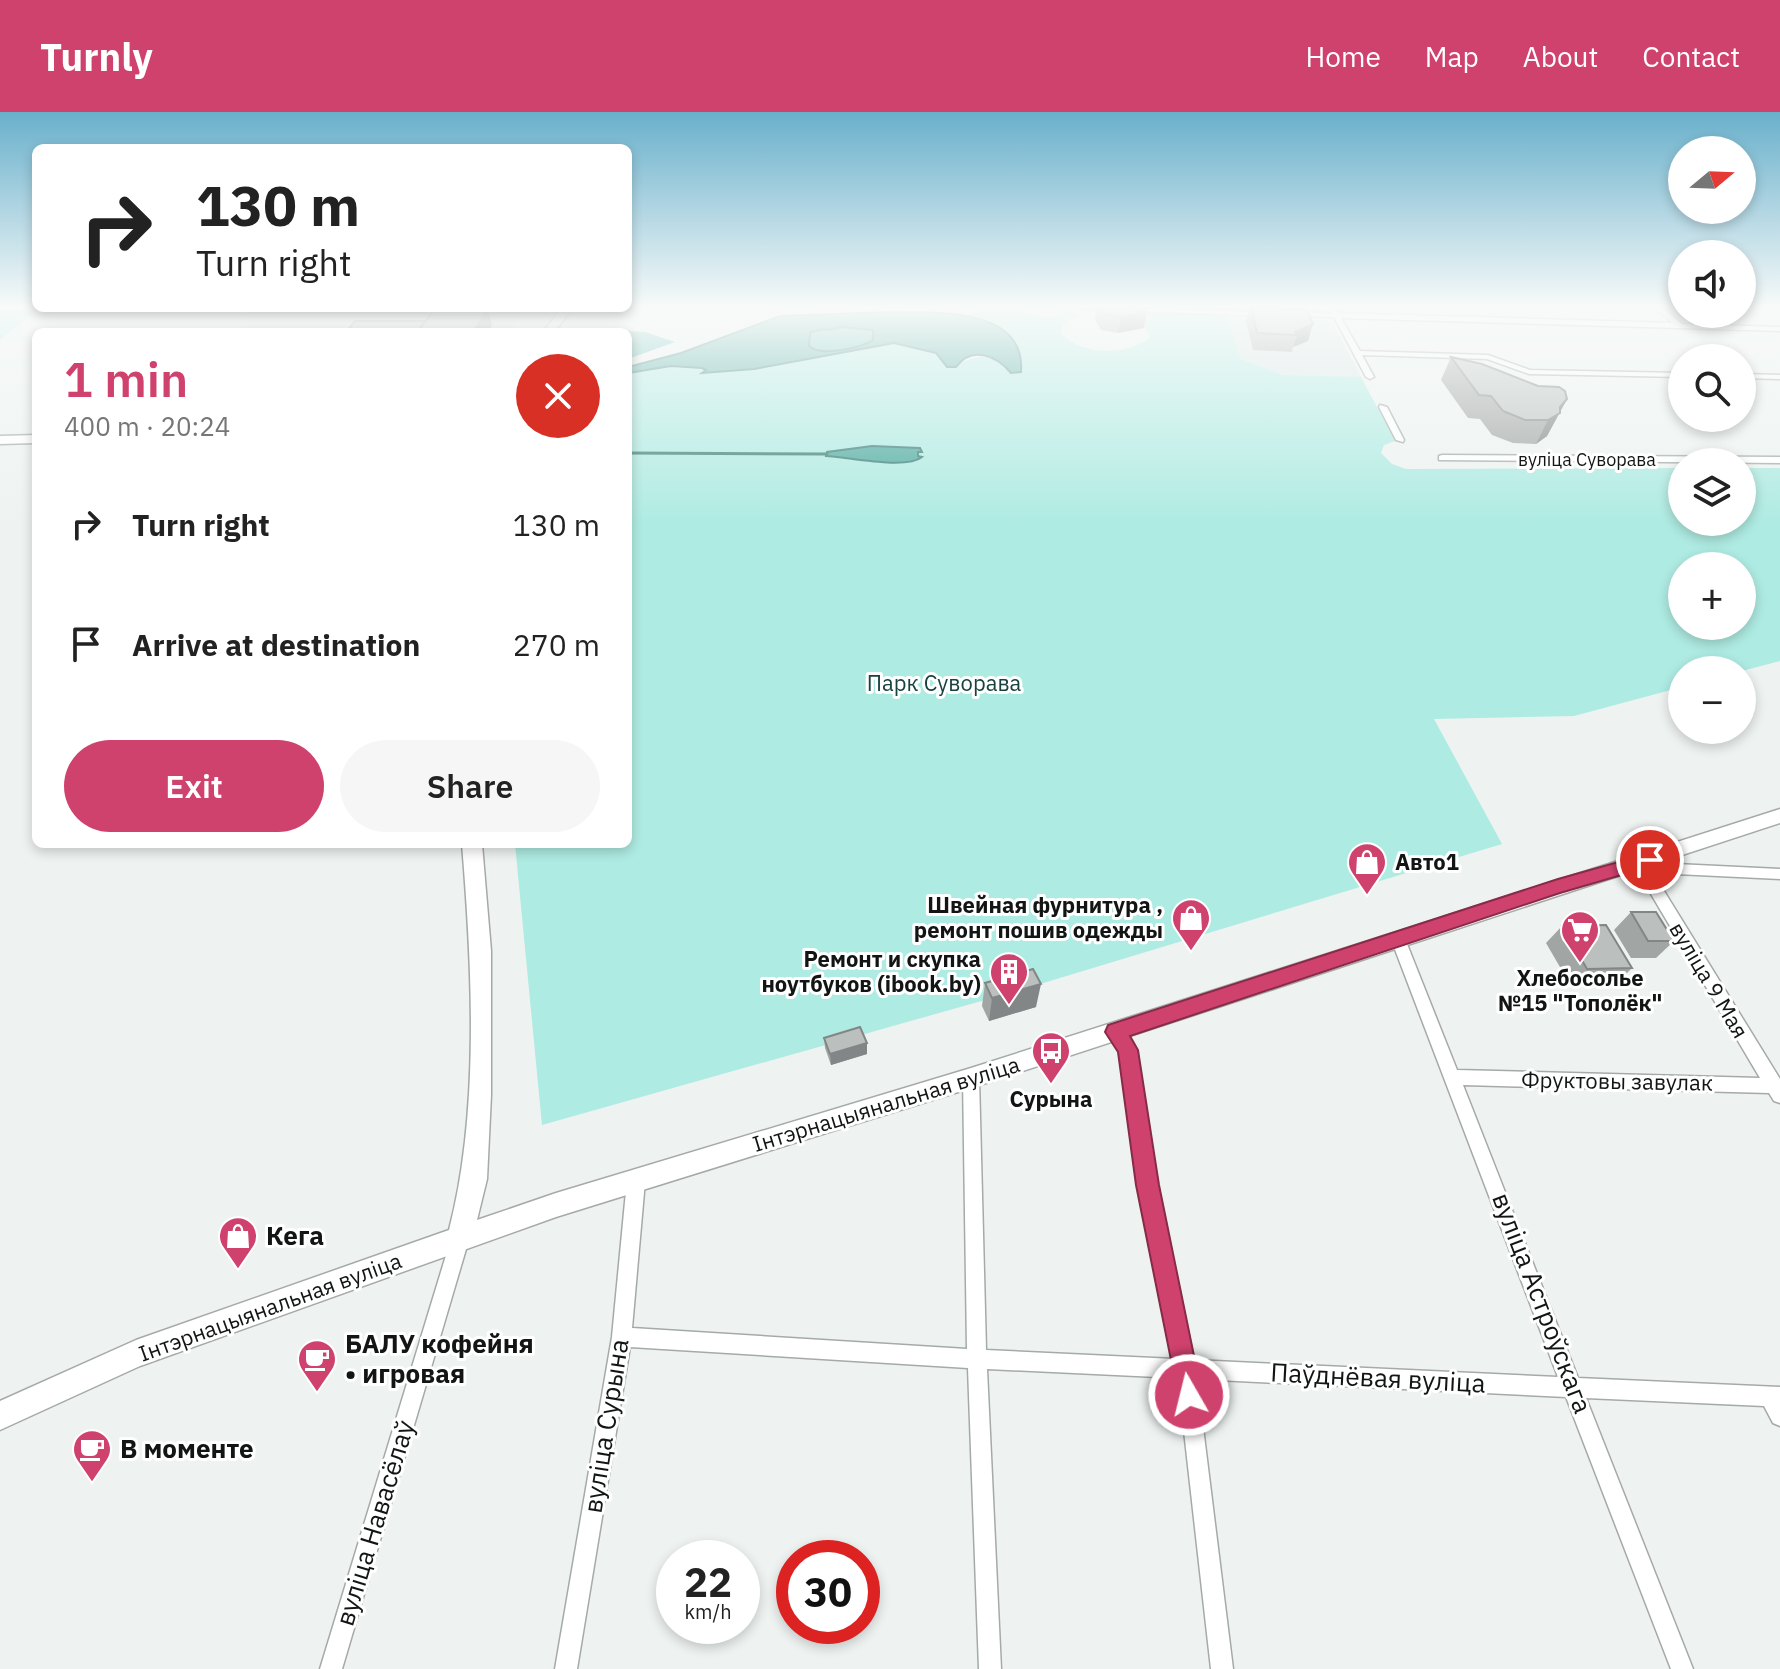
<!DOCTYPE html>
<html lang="en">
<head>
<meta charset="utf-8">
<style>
  body { margin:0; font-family:"IBM Plex Sans",sans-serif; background:#f6f6f6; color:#222; height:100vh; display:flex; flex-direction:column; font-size:30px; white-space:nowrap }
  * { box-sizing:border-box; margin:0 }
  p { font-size:26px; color:#767676 }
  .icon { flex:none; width:44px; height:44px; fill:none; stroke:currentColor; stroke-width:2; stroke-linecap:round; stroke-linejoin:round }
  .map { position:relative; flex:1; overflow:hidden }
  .sheet { position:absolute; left:32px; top:216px; width:600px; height:520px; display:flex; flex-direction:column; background:#fff; border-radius:12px; box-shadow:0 4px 12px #0003 }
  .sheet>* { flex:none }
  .hud { position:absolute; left:32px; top:32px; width:600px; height:168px; border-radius:12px; box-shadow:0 4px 12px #0003; background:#fff; color:#222; overflow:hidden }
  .needle { width:52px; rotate:71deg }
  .controls { position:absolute; left:1668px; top:24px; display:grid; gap:16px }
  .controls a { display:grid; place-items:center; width:88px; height:88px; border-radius:50%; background:#fff; box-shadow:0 4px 12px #0003; font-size:40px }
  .speed { position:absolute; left:656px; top:1428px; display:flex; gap:16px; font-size:40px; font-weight:700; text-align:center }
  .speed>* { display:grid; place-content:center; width:104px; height:104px; border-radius:50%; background:#fff; box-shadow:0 4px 12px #0003; line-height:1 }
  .speed small { font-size:20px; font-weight:400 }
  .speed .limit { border:12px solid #d22; background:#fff; color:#111 }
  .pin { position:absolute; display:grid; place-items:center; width:68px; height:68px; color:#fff; margin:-34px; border:4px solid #fff; border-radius:50%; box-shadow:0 2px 8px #0007 }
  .me { position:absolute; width:88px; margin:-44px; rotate:352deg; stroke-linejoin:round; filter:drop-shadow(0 0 6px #0008) }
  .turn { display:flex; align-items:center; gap:28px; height:168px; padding:0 32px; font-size:36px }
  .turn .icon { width:104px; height:104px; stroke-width:2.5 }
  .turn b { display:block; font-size:56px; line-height:68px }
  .round { display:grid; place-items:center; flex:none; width:84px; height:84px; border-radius:42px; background:#f6f6f6 }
  .summary { display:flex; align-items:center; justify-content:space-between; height:136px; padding:0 32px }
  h1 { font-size:48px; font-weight:600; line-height:60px; color:#d0426e }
  .cta { display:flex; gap:16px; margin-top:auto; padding:16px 32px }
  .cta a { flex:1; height:92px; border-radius:48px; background:#d0426e; color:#fff; font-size:32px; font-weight:600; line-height:92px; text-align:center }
  .cta a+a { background:#f6f6f6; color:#222 }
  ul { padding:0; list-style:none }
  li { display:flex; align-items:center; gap:24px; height:120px; padding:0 32px }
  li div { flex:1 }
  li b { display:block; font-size:30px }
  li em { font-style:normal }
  header { display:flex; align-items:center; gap:48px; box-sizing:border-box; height:112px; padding:0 40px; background:#d0426e; color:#fff }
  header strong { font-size:38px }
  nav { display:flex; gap:44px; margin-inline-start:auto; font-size:28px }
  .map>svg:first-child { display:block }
  .built { fill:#d9e7e5 }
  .green { fill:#aeebe2; fill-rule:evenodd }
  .forest { fill:#61beb3 }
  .water { fill:#4baa9f; stroke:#3a7d76; stroke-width:2; fill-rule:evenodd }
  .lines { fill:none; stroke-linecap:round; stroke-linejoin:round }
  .stream { stroke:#3a7d76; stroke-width:3 }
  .street-casing { stroke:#a5aaa9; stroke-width:3 }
  .secondary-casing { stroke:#a5aaa9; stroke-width:3 }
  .street { fill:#fff; fill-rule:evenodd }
  .secondary { fill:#fff; fill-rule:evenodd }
  .wall { fill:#a1a5a4 }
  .shaded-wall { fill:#838686 }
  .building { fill:#bbc0bf; stroke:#838686; stroke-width:2 }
  .route { fill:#d0426e; stroke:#872b48; stroke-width:2 }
  .labels { text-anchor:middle; stroke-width:6; stroke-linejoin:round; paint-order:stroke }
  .far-street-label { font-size:18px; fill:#131515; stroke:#fff }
  .park-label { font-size:22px; fill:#17423e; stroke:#fff }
  .poi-label { font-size:22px; font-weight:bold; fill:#131515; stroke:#fff; text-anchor:end }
  .street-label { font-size:22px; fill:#131515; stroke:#fff }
  .near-poi-label { font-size:26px; font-weight:bold; fill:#131515; stroke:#fff; text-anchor:start }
  .near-street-label { font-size:26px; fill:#131515; stroke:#fff }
</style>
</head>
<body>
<header>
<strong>Turnly</strong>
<nav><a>Home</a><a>Map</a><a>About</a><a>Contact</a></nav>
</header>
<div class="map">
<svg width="1780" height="1557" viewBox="0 0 1780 1557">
  <rect width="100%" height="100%" fill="#eef3f2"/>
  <!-- built -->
  <path class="built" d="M258,196h266l-13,24h-277z
    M1225,204l93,4 16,5 27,52 -78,-2 -42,-16z"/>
  <!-- green -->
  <path class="green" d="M1069,196l9,8 -15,7 -2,10c19,23 68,23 89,4l-14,-26 89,3 16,45 42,16 78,2 34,64 -11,4 -3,8 11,11 14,5 276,-1v54h60v-54h38v193l-38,10 -60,-1v17l-108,29 -140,3 68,125 -485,147 -475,134 -27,-281h113v-471l43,-7 31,2 4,2 -2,3 50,-4 140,-26 42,10 11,14c22,-5 37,-20 59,-2l11,-18 -18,-19 -29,-13 5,-3c15,0 31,-1 45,1 17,3 36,11 49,-5zM1682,454h60v60h-60z
    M8,197h30l-38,31v-30z"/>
  <!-- forest -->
  <path class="forest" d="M841,215l32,3v10c-13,7 -54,17 -64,6v-13c12,-6 21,-1 32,-6z
    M628,219l17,1 30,10 -47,17v-27h-31z"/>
  <!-- water -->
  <path class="water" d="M888,200c43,1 138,-7 133,60l-10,1c-14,-17 -39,-28 -55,-6h-9l-11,-14 -42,-10 -140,26 -52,4 4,-3 -4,-2 -31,-2 -43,7v-6l53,-14 99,-37zM841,215l32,3v10c-13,8 -53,17 -64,6l1,-13c11,-6 20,-1 31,-6z
    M872,334l48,2 2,4h-4v4l4,1c-16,13 -74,0 -96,-1l1,-4z"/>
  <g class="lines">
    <!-- stream -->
    <path class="stream" d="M628,341l199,1"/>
    <!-- street casing -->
    <g class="street-casing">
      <path id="street" d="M1074,195l194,5 4,2 -4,2 -190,-7z
        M1654,195h8l20,17 98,3v4l-439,-13 19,33 128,4 42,15 152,3v4l-153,-3 -42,-15 -125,-4 12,22 -4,2 -4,-2 -32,-60 -41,-1 -4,-2 4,-2 38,1 -1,-2 4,-2 5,4 334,10z
        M1742,262l38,1v4l-38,-1z
        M1380,293l7,2 17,33 -1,2 -7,-2 -17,-33z
        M1442,343l338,2v6l-341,-3v-4z
        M1650,743l26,9 104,5v10l-104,-5 -28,-9 132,214v24l-6,-2 -5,-8 -306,-8 115,293 202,9v39l-7,-3 -9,-17 -178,-8 107,271h-22l-105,-272 -369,-18 36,290h-22l-33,-291 -191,-9 14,300h-22l-11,-301 -338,-21 -53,322h-22l57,-332 15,-156 3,-6 6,-2 6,2 3,6 -13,147 335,21 -4,-271 2,-5 6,-2 6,2 2,5 7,272 189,9 -36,-174 -19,-133 -13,-20 2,-5 6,-2 6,2 15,23 21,135 37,175 364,17 -167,-438 2,-4h10l2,4 52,131 303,8 -128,-216 2,-4 10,1z
        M460,1118l6,3 3,6 -127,430h-22l131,-430 3,-6z"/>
    </g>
    <!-- secondary casing -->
    <g class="secondary-casing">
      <path id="secondary" d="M562,196h11l-19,24h-11z
        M36,323v8l-36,1v-8z
        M1780,697v14l-809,265 -415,129 -416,149 -140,64v-29l136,-61 313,-110c31,-118 23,-265 13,-386h20l9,107v144l-4,84 -10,41 79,-27 415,-125z"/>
    </g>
    <!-- street -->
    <use href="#street" class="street"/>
    <!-- secondary -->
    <use href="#secondary" class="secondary"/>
  </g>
  <!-- wall -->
  <path class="wall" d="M1097,195h32l15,21 -26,5 -17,-3 -6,-11z
    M1250,195h18l40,34 -15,6 -1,5 -39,-2 -7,-29z
    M1451,245l87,29 29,13 -20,37 -11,8 -23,-1 -21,-8 -12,-16 -12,-1 -27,-38z
    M1631,800l43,29 -18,17h-25l-17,-28z
    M1562,814l70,42 -17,17 -44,1 -25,-43z
    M985,871l51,24 -47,14 -7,-15z
    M824,926l43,16 -36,11 -6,-17z"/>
  <!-- shaded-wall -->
  <path class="shaded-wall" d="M488,197l4,16 -4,7h-15z
    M1147,200l-3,16 -26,5 3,-16z
    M1313,212l-5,17 -15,6 4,-12 -2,-3z
    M1567,287l-20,37 -11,8 12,-24z
    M1041,872l-5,23 -47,14 3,-23z
    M867,931v11l-36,11 -1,-11z"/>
  <!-- building -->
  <path class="building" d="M1099,195h30l18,5 -26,5 -18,-4z
    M1251,195l56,3 6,14 -18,8 2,3 -40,-2z
    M435,196h22v1h31l-15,23h-55z
    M355,209h70l-8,11h-71z
    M1451,245l31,7 56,22 21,1 6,4 2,8 -7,8v6l-12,7h-23l-22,-9 -12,-15 -12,-1z
    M1631,800h25l18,29h-26z
    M1606,813l26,43 -45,1 -25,-43z
    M1033,857l8,15 -49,14 -7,-15z
    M860,915l7,16 -37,11 -6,-16z"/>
  <!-- sky -->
  <linearGradient id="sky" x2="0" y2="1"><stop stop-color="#69b0cb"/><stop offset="0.47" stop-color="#f7faf9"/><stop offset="1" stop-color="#f7faf9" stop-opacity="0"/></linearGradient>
  <rect width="1780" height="413" fill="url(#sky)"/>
  <!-- route -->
  <path class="route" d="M1650,741l8,7 -2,5 -96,28 -430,143 8,14 21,135 43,210 -4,10 -9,3 -9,-3 -44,-220 -18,-133 -13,-20 3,-7 450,-146z"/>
  <!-- icons -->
  <defs>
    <g id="shop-pin" transform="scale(2)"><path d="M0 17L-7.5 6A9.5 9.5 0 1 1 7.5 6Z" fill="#d0426e" stroke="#fff"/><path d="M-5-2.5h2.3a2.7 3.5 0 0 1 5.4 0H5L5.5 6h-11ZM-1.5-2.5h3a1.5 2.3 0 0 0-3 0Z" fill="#fff"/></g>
    <g id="supermarket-pin" transform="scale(2)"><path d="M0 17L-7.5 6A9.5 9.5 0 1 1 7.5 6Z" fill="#d0426e" stroke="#fff"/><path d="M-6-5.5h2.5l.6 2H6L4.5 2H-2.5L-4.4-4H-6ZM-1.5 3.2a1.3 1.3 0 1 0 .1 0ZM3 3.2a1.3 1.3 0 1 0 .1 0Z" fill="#fff"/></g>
    <g id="building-pin" transform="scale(2)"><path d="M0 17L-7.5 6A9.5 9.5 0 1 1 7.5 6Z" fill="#d0426e" stroke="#fff"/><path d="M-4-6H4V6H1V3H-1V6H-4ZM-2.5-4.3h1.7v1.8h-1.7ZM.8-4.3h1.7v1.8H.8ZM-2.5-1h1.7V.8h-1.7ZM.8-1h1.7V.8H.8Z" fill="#fff"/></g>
    <g id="bus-pin" transform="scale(2)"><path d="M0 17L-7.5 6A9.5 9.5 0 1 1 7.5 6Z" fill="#d0426e" stroke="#fff"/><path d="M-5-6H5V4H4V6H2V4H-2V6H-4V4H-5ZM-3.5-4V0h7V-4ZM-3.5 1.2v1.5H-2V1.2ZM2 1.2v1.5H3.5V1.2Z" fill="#fff"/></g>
    <g id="cafe-pin" transform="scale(2)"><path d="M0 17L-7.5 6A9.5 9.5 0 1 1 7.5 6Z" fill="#d0426e" stroke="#fff"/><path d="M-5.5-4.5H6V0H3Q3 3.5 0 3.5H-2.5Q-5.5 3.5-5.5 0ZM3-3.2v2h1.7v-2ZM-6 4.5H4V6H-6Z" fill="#fff"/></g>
  </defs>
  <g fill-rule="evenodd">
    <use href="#shop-pin" x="1367" y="750"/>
    <use href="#shop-pin" x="1191" y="806"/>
    <use href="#supermarket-pin" x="1580" y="818"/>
    <use href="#building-pin" x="1009" y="860"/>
    <use href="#bus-pin" x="1051" y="939"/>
    <use href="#shop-pin" x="238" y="1124"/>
    <use href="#cafe-pin" x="317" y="1247"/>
    <use href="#cafe-pin" x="92" y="1337"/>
  </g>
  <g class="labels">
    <!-- far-street labels -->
    <g class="far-street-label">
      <text x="1587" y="354">вуліца Суворава</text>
    </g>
    <!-- park labels -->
    <g class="park-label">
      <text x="944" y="579">Парк Суворава</text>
    </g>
    <!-- poi labels -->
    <g class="poi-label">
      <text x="1395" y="758" text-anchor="start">Авто1</text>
      <text x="1163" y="801">Швейная фурнитура ,<tspan x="1163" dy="25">ремонт пошив одежды</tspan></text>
      <text x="981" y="855">Ремонт и скупка<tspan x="981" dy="25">ноутбуков (ibook.by)</tspan></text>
      <text x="1580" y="874" text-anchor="middle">Хлебосолье<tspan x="1580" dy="25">№15 "Тополёк"</tspan></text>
      <text x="1051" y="995" text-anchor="middle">Сурына</text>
    </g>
    <!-- street labels -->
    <g class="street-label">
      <text transform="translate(1709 868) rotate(59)" y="8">вуліца 9 Мая</text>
      <text transform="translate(1617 969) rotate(1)" y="8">Фруктовы завулак</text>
      <text transform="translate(886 992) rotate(-17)" y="8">Інтэрнацыянальная вуліца</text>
      <text transform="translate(270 1195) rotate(-20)" y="8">Інтэрнацыянальная вуліца</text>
    </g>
    <!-- near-poi labels -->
    <g class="near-poi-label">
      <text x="266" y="1133">Кега</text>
      <text x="345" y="1241">БАЛУ кофейня<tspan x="345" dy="30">• игровая</tspan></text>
      <text x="120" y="1346">В моменте</text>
    </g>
    <!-- near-street labels -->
    <g class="near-street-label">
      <text transform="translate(1542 1191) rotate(69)" y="9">вуліца Астроўскага</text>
      <text transform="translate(1378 1266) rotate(3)" y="9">Паўднёвая вуліца</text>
      <text transform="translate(606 1314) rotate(-81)" y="9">вуліца Сурына</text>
      <text transform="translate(375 1411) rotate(-73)" y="9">вуліца Навасёлаў</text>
    </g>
  </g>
</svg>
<div class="controls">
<a><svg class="needle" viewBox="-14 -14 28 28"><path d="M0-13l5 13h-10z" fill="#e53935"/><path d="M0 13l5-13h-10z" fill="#767676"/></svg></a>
<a><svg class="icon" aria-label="sound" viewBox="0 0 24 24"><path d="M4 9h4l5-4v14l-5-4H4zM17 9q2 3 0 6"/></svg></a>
<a><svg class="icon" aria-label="search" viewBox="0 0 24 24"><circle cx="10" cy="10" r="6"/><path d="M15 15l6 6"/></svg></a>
<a><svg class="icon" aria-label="layers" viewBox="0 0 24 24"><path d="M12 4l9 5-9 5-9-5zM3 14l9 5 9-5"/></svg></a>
<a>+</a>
<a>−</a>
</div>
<div class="speed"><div>22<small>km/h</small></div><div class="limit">30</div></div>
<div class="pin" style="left:1650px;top:748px;background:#d93025"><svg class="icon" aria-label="arrive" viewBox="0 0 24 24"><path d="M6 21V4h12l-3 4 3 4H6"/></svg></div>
<svg class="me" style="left:1189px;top:1283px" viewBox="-20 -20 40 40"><circle r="17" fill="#d0426e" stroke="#fff" stroke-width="3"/><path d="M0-11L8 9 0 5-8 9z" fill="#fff"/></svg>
<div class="hud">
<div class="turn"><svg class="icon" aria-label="right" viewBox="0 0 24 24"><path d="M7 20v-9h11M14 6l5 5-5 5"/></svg><div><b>130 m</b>Turn right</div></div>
</div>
<section class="sheet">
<div class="summary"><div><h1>1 min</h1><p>400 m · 20:24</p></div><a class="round" style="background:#d93025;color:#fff"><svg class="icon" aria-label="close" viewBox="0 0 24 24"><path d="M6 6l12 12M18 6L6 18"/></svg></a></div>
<ul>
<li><svg class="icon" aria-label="right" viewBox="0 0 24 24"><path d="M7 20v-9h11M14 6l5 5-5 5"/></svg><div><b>Turn right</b></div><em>130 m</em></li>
<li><svg class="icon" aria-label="arrive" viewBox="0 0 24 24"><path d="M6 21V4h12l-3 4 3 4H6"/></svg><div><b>Arrive at destination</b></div><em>270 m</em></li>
</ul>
<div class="cta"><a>Exit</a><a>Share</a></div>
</section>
</div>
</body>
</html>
